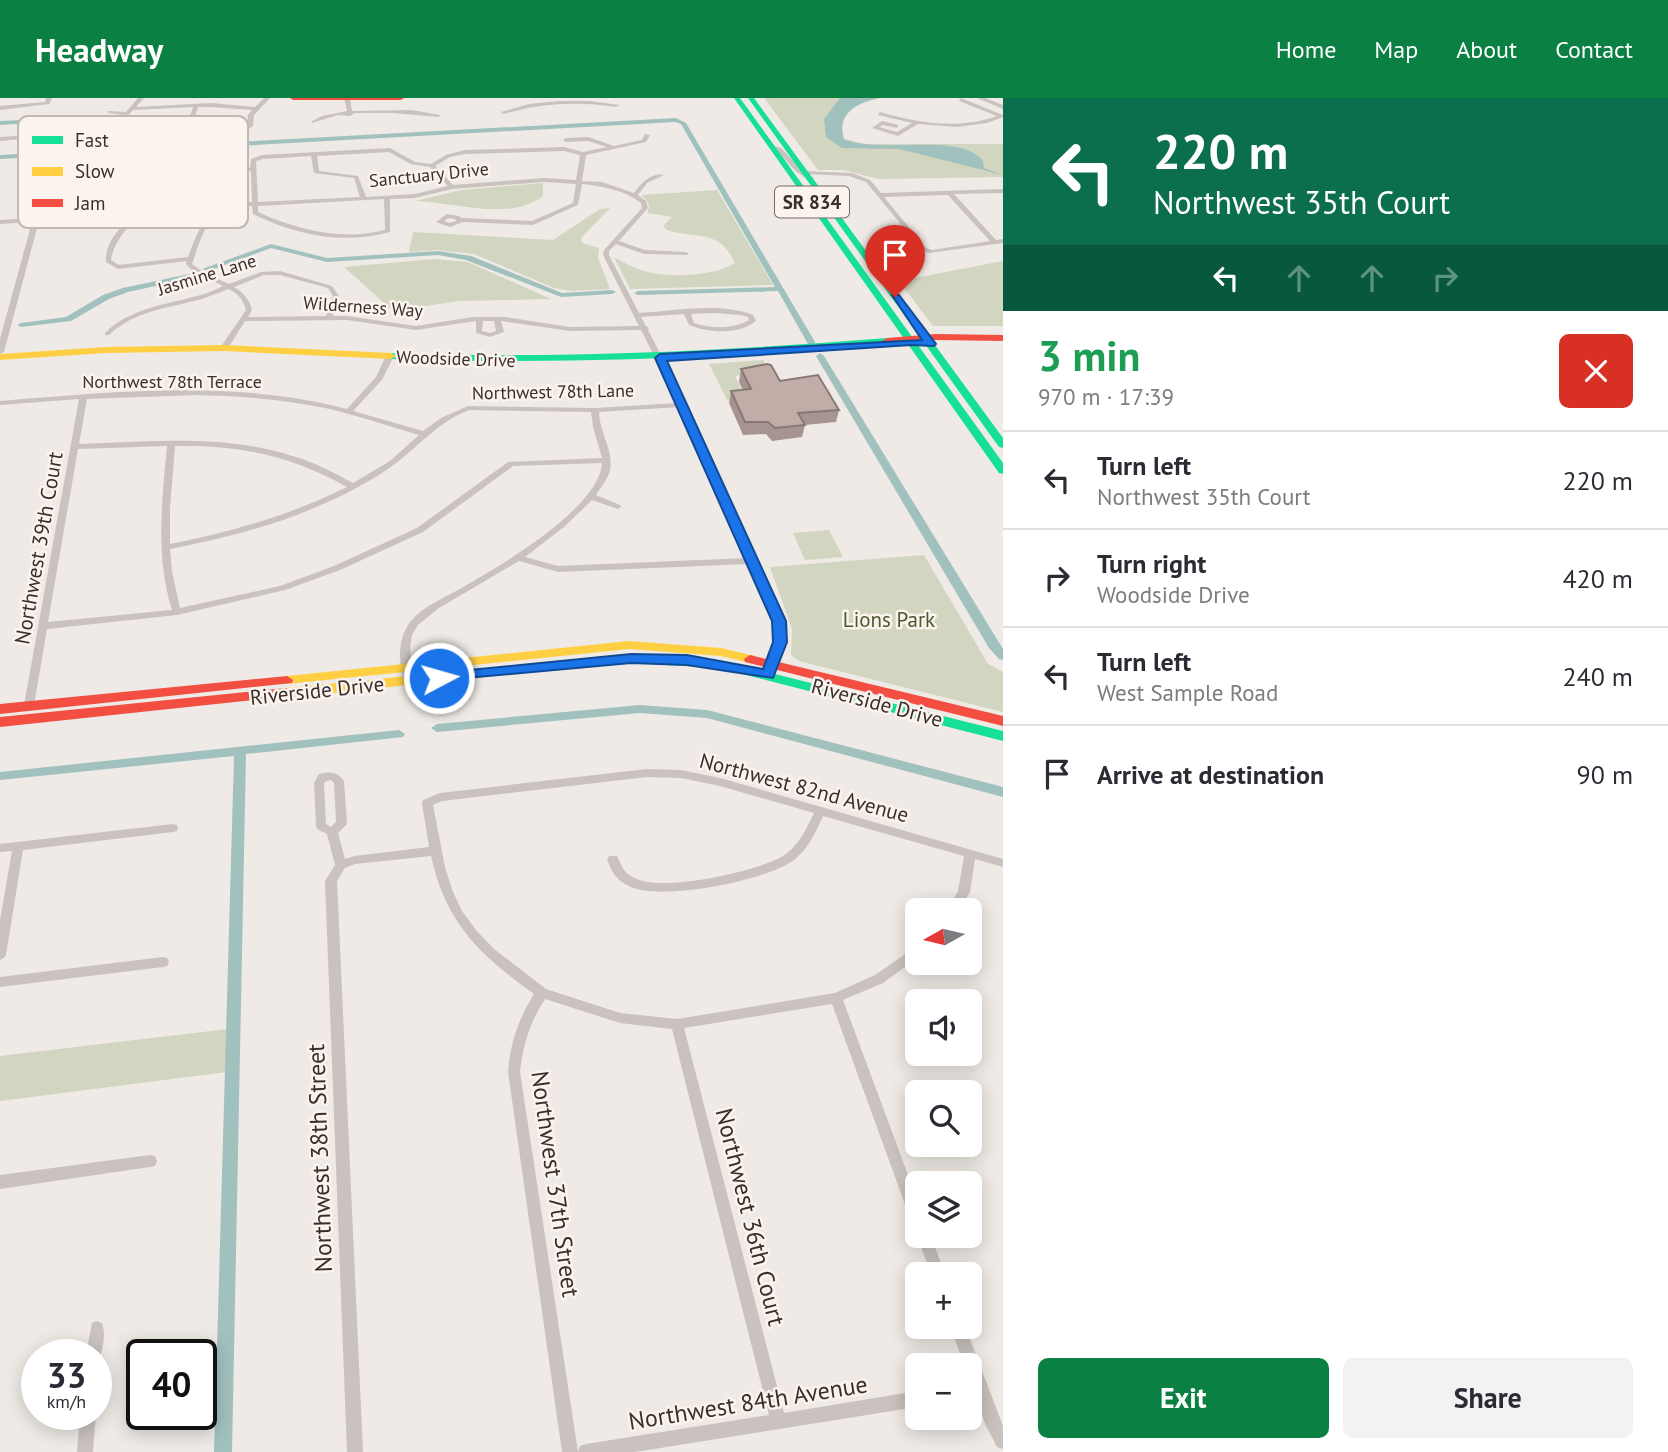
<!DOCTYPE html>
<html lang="en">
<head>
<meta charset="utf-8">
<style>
  body { margin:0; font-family:"PT Sans",sans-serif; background:#f2f2f3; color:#2b2b33; height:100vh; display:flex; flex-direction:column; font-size:26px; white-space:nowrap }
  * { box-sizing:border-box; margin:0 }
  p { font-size:23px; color:#7c7c81 }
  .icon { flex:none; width:38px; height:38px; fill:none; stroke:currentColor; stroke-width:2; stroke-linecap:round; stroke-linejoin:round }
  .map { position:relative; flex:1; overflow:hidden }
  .sheet { display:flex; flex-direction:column; background:#fff; width:665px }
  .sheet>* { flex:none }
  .banner { background:#0b6e4f; color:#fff; overflow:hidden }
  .needle { width:46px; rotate:262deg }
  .controls { position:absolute; left:905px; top:800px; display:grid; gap:14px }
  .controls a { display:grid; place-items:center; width:77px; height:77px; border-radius:10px; background:#fff; box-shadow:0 4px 18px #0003; font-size:35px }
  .speed { position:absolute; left:21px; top:1241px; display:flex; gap:14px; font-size:35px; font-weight:700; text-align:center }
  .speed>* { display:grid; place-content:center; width:91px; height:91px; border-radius:50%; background:#fff; box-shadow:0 4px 18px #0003; line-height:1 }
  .speed small { font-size:18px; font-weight:400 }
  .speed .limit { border:4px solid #111; border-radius:10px; background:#fff; color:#111 }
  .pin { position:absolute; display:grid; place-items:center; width:60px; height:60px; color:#fff; margin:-72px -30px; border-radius:50% 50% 50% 0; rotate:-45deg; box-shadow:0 0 7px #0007 }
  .pin .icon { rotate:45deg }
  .me { position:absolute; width:77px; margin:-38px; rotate:84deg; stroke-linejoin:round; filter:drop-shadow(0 0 5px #0008) }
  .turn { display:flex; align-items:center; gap:24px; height:147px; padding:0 35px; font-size:32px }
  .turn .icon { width:91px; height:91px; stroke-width:2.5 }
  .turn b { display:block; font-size:49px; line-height:60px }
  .lanes { display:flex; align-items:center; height:66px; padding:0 35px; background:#0003; justify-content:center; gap:35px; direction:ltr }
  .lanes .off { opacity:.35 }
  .round { display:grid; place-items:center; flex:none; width:74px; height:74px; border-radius:10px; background:#f2f2f3 }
  .head { display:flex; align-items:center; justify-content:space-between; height:119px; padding:0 35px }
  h1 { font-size:42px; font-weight:700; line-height:52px; color:#1e9e55 }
  .button { display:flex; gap:14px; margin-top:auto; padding:14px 35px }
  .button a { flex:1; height:80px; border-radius:10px; background:#0b8043; color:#fff; font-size:28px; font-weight:700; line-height:80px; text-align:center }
  .button a+a { background:#f2f2f3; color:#2b2b33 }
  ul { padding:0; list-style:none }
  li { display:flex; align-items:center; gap:21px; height:98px; padding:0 35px; border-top:2px solid #e1e1e2 }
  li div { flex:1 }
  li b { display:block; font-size:26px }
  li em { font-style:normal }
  header { display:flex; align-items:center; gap:42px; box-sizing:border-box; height:98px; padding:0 35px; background:#0b8043; color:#fff }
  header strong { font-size:33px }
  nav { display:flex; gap:38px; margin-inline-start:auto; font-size:24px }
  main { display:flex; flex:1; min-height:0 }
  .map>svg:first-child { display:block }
  .green { fill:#d2d5c0 }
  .water { fill:#a1c1be }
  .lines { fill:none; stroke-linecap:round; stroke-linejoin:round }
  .canal { fill:#a1c1be; fill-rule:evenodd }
  .street { fill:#c9c2be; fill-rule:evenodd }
  .fast { fill:#16e098; fill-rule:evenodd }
  .slow { fill:#ffcf43; fill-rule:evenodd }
  .jam { fill:#f24e42; fill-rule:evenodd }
  .wall { fill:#a79490 }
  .building { fill:#c2aca7; stroke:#887875; stroke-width:2 }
  .route { fill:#1a73e8; stroke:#114b97; stroke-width:2 }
  .labels { text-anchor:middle; stroke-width:5; stroke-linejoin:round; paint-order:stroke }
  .far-street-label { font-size:18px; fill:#3a2e2b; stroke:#fbf3ee }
  .shield { fill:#fbf3ee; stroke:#746966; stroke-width:2 }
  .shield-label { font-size:19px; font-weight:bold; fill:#3a2e2b }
  .street-label { font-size:21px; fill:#3a2e2b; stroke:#fbf3ee }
  .park-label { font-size:21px; fill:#4e582f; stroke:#fbf3ee }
  .near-street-label { font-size:24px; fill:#3a2e2b; stroke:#fbf3ee }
  .key { fill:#fbf3ee; stroke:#c1b8b4; stroke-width:2 }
  .key-label { font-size:19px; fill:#3a2e2b }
</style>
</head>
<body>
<header>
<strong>Headway</strong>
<nav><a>Home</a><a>Map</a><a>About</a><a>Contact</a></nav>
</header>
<main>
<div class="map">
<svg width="1003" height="1354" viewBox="0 0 1003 1354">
  <rect width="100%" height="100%" fill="#efeae5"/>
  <!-- green -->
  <path class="green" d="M764,0h115c-22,5 -43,14 -35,41l22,5h137v33l-124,2 -36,-9h-25z
    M543,85v13c-33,26 -89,6 -128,5l46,-11z
    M717,92l56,95 -143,4 -16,-32c9,5 19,11 30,14 25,7 68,6 91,-8 -16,-35 -36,-23 -68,-33l-4,-4 9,-9 -24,-4 1,-9 -7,-9z
    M610,110l-29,30 1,5 17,5 -1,10 12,31 -40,2 -16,-3 -80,-34 -37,-4 -28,2 4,-20 140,8 47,-31z
    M435,161l33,3 83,37 -92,2 -66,10 -49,-44z
    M1003,163v65h-70l-34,-45z
    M763,262l7,14 -35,2 12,23 -20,1 -18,-36z
    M829,432l14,27 -38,3 -12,-27z
    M924,457l64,109 15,8v40l-204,-51 -8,-6 1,-26 -22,-62z
    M228,931l-1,43 -227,29v-45z"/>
  <!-- water -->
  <path class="water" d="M840,0h39c-22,5 -43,15 -35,41 34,16 117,-8 139,22l1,7 19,7 -104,-26 -57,-1 -16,-11 -2,-18z"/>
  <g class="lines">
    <!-- canal -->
    <path class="canal" d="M69,20l-2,3 -67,4v-4z
      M676,20l10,5 129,219 -1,2h-6l-30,-53 -140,4 -4,-2 4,-2 137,-4 -94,-163 -6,-2 -675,37v-4z
      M271,146l56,14 111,-7 33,5 91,37 50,-3 4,2 -4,2 -51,3 -95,-37 -28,-5 -111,7 -56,-14 -62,23 -7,-2z
      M189,176l4,2 -1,2 -64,14 -19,7 -38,22 -50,6 -4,-2 4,-2 45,-6 37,-22 20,-7z
      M820,255l4,3 179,293v11l-4,-1 -10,-11 -173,-292z
      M640,607l67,5 296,77v10l-296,-79 -67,-5 -203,19 -6,-4 6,-4z
      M399,632l6,4 -2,3 -157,17 -14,698h-18l20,-696 -234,24v-8z"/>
    <!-- street -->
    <path class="street" d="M46,0h6l-3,6 -49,6v-4l45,-4z
      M138,0h6l-8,9 75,-4 44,4 9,-9h6l-16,17 -1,11 -3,2 -3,-2 1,-11 4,-5 -41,-3h-13l-3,10 -15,15 -3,-2 13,-14 3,-9 -60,3 -21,24h-4v-2l15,-17 -15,-2v-2l18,1z
      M344,0h6l2,13 59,-1 30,5 -3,2 -45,-4h-38l-5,3 -12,-1 -26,8v-2l10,-5 25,-5z
      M961,0l42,17v2l-16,6 -30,4 -39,-3 -20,12 -26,-8 10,-7 17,4 -2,3 -14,-3 -4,2 18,5 15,-9 -34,-8 2,-3c39,11 78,18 117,4l-38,-15z
      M977,0h8l18,7v4z
      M559,3h31l29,4 -3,2c-37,-6 -76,-4 -112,7l-3,-2 28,-8z
      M645,36l5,1 -4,7 -60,13 -4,26 20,1 32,11c7,-10 18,-21 30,-18l-17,8 -9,12 8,6 2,7 -29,33 26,9 41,2 3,2 -1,1 -44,-1 -28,-10 -7,7v4l30,58c37,-2 79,-11 114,2l3,6c-17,14 -48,12 -67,4l-5,-11 -43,3 5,9 3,2 -1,2 39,75 97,216 1,21 -14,35h-6l-2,-2 12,-33 -1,-21 -25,-57 -191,8 -39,-11 -80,47 -21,17 -6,10 -2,13 3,33 -2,2h-6c-7,-19 -8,-45 6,-62 13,-16 36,-24 54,-35 37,-21 135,-79 137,-123l-89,3 -90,66 -83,38 -55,20 -108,25 -130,14 -13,76 -5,3 -4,-1 -1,-2 55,-306 -79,6v-4c115,-9 233,-22 347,8l29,-32 10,-21 4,-2 4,2 -12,24 -29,31 70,20 18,-13 27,-12 127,2 83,-5 -37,-73 -71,1 -69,-10 3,11 -14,5 -14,-4v-12l-60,9 -69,-10 -102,1 -18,29h-3l-4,-2 26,-38c-3,-11 -8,-16 -17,-21 -9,3 -18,7 -27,10 -32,9 -67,11 -93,36h-4v-2c25,-25 60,-28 92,-37 9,-2 18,-6 26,-10l-30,-15 -7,-7 1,-3 -69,8 -12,-7c-2,-27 30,-50 52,-62l-7,-2 -27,2 -2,-1v-2l29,-3 11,3 29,-11 10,-12 -71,-6 -3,-2 1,-1 78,6 44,-3 1,-9 11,-4 128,-7 25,14 16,2 15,-9 19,-5 99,-3 19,5 24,-5 -19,-6 -22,1 -3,-2 3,-2 22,-1 26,9 28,-6zM564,53l16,4 -4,25 -32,-2 -91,7 -18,-19 15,-9 15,-3zM389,54l22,12 19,3 18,19 -33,8 -49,3 -8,-21 -39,-5 -2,-15zM311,58l3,17 40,5 6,19 -102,5 -2,-41 7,-2zM251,73l1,31c-44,3 -50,18 -64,55l-69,8 -8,-5c4,-27 32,-48 55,-60 9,-5 22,-6 31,-13 4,-3 7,-8 11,-12zM544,84l32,2 -3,19 -41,18 -71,-3 -2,-2 -12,-2 -11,8 14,5 13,-5 70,3 45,-20 4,-21c20,2 42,6 59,19l1,5 -38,42 -1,5 36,71 -69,1 -65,-10h-32l-57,9 -69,-10h-14l6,-20 -7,-10 -52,-15 -19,1 -32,12 -23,-10 -14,-10c13,-37 16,-56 60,-58l1,8c43,21 90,31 137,18v-33l25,-1 37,-9zM384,101l1,31c-43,11 -88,0 -127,-18v-6zM448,120l7,1 1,2 -6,2 -6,-2zM264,177h16l48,13 5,8 -7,20 -78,1 4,-7c-3,-11 -8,-17 -18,-23zM714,215l27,2 7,2 1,3c-16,9 -38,9 -55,3l-3,-9zM483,223h11l2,10 -6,2 -8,-2zM195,297c44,1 87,4 130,13 31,7 63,18 94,27l-29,26 -37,22c-20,-11 -41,-22 -64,-28 -67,-21 -141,-13 -210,-11l8,-45zM680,309l67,151 -189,8 -33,-9 39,-30 28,-27 26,9 4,-3 -26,-11c5,-8 12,-16 14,-25 4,-20 -11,-38 -11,-58zM469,312l122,2 2,15 9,31 -94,4 -91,66 -83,38 -54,20 -100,22 -8,-37 -2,-22c74,-14 147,-35 212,-76 31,-19 52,-50 87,-63zM167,348c-5,55 -12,110 5,164l-124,12 30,-173zM175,348c66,-1 114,9 172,41 -56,28 -116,45 -177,57v-37z
      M31,37l3,2 -1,1 -33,3v-4z
      M771,47l10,3 22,23 49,2 18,7 11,13 122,-4v4l-49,1 42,46 7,-1v4l-74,10 -7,-3 -56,-68 -17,-6 -43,-2 8,4 -5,1c-17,-6 -23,-23 -38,-32zM948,97l42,46 -58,9 -6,-2 -42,-51z
      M51,58l5,1 -52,195 -4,2v-15l32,-117 -32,2v-4l33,-2z
      M647,671l34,1 39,8 283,81v8l-28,-8 -5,33 -11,18h-12l11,-19 6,-35 -141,-40c-7,16 -15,33 -29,44 -28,21 -131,41 -163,27 -14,-6 -19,-14 -24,-28l2,-3h8c6,12 6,17 20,23 26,13 122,-8 146,-23 16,-10 23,-27 31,-43l-94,-27 -39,-8 -34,-1 -205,24 -9,4 12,62 8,25 9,19 14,19 18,19 52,40 74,24 57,6 158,-26 40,-18 42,-29v12l-34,25 -40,17 74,199v26l-5,-2 -2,-5 -78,-214 -148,24 100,385 133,-22v16l-282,45h-57l2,-6 6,-2 183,-29 -97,-386 -52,-6 -75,-24c-15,23 -22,46 -25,73l58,380h-16l-54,-380c2,-29 11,-54 26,-78 -54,-39 -88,-70 -103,-138l-76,8 -10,4 -8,13 26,571h-16l-22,-571 10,-16 -8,-31 -10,-5 -1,-3 -2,-43 5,-9c11,-3 19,-2 25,7l3,43 -9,9 7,26 9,-3 75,-9 -7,-44 1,-3 17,-7zM331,682l3,3 2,39 -5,5 -5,-3 -2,-41 2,-2z
      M173,726l4,1 1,3 -1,3 -4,1 -150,18 -17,105 -2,3 -4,2v-40l12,-69 -12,1v-8z
      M163,859l4,1 2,4 -2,4 -4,1 -163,20v-10z
      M150,1057l5,1 2,5 -2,5 -5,1 -150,22v-14z
      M917,1138h14l14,38h-14z
      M97,1223l5,2c4,10 1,27 -3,36l-3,2v-7h-10l6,-31z
      M950,1228h15l38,100v23l-6,-2 -11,-21 -16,-46v-15h-6z
      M80,1316h16l-3,38h-16z"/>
    <!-- fast -->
    <path class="fast" d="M734,0h6l263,365v11l-4,-1z
      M748,0h6l249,340v10l-4,-1z
      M887,240l5,3 -2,2c-45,9 -97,8 -143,11 -119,7 -237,9 -356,5l-5,-3 5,-3c166,6 331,-2 496,-15z
      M631,557l88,5 284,71v10l-284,-73 -88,-5 -50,4 -6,-4 6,-4z"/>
    <!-- slow -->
    <path class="slow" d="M224,247l167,8 5,3 -5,3 -167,-8 -118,2 -106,7v-6l106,-7z
      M629,543l92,7 34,8 1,3 -6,4 -29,-7 -92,-7 -342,35 -6,-4 6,-4z
      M581,561l5,1 1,3 -1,3 -300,32 -7,-5 7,-5z"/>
    <!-- jam -->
    <path class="jam" d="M290,0h114l-3,2h-108z
      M936,236l67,1v6l-67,-1 -49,4 -5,-3 5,-3z
      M750,557l253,61v10l-258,-64 -1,-3z
      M287,578l6,4 -1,3 -292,31v-10z
      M286,590l7,5 -2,3 -291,31v-10z"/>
  </g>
  <!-- wall -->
  <path class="wall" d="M741,271l39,12 59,29 -3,12 -31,3 -3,12 -30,4 -6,-7 -23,1 -14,-32 2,-12 12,-1 -4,-8z"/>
  <!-- building -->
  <path class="building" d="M767,266l4,1 9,16 38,-6 21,35 -41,3 7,12 -30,3 -7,-6h-23l-14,-31 20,-2 -10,-20z"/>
  <!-- route -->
  <path class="route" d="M892,197h7l37,49 -2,2 -23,-1 -244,16 119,260 1,21 -14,36 -86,-13 -56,-2 -198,18 -2,-3 8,-5 192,-19 56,1 76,14 10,-27 -1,-21 -117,-263 5,-4 262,-14z"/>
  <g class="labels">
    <!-- far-street labels -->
    <g class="far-street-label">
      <text transform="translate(429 77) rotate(-6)" y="6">Sanctuary Drive</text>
      <text transform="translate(207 177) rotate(-17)" y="6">Jasmine Lane</text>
      <text transform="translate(363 209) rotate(4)" y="6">Wilderness Way</text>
      <text transform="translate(456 261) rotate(2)" y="6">Woodside Drive</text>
      <text x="172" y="290">Northwest 78th Terrace</text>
      <text transform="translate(553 294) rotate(-1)" y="6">Northwest 78th Lane</text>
    </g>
    <!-- shield labels -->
    <rect class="shield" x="775" y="88.5" width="74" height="31" rx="5"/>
    <g class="shield-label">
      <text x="812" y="111">SR 834</text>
    </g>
    <!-- street labels -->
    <g class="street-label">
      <text transform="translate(39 450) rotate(-80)" y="7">Northwest 39th Court</text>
      <text transform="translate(317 593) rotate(-6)" y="7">Riverside Drive</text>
      <text transform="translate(877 605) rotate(15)" y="7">Riverside Drive</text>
      <text transform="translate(804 690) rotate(15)" y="7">Northwest 82nd Avenue</text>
    </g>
    <!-- park labels -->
    <g class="park-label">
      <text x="889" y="529">Lions Park</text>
    </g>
    <!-- near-street labels -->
    <g class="near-street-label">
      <text transform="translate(320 1060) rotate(-92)" y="8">Northwest 38th Street</text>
      <text transform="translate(555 1086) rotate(82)" y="8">Northwest 37th Street</text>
      <text transform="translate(750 1119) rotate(76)" y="8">Northwest 36th Court</text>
      <text transform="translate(748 1305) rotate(-9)" y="8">Northwest 84th Avenue</text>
    </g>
  </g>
  <!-- legend -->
  <rect x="18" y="18" width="230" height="112" rx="10" class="key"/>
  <rect x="32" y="38" width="31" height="8" fill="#16e098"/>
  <rect x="32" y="69" width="31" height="9" fill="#ffcf43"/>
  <rect x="32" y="101" width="31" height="8" fill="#f24e42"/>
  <g class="key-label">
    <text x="75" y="49">Fast</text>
    <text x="75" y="80">Slow</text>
    <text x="75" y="112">Jam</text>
  </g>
</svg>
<div class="controls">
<a><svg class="needle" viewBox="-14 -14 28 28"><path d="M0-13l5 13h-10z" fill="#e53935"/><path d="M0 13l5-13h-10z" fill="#7c7c81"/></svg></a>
<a><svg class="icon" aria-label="sound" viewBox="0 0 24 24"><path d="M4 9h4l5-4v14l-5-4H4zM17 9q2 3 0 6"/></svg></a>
<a><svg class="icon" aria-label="search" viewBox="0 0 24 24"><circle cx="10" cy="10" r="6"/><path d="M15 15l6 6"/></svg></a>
<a><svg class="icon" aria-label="layers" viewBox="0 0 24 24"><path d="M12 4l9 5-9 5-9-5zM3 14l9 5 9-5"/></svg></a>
<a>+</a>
<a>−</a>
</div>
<div class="speed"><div>33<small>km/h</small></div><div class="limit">40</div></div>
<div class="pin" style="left:895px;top:199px;background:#d93025"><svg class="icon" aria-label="arrive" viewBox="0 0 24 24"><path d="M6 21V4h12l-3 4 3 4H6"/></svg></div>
<svg class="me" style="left:439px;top:580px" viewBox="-20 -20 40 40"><circle r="17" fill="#1a73e8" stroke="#fff" stroke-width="3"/><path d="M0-11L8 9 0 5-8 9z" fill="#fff"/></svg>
</div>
<section class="sheet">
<div class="banner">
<div class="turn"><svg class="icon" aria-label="left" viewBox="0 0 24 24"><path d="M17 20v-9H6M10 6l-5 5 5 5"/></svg><div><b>220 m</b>Northwest 35th Court</div></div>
<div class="lanes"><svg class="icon" aria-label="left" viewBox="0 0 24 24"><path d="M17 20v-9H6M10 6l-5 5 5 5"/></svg><svg class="icon off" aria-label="ahead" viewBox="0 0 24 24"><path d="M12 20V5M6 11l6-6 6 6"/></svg><svg class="icon off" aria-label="ahead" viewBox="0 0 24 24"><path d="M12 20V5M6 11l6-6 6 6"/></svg><svg class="icon off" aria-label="right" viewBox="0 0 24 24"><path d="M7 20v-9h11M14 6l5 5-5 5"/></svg></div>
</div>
<div class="head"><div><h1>3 min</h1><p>970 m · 17:39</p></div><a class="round" style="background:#d93025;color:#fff"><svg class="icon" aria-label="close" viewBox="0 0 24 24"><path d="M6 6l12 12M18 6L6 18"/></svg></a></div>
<ul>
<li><svg class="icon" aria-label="left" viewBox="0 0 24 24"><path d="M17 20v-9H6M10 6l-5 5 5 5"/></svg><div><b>Turn left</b><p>Northwest 35th Court</p></div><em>220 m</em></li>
<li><svg class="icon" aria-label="right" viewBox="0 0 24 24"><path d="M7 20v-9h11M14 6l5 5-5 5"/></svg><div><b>Turn right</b><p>Woodside Drive</p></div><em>420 m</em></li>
<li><svg class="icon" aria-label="left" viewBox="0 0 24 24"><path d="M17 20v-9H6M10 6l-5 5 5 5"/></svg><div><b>Turn left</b><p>West Sample Road</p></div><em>240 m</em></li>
<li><svg class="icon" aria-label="arrive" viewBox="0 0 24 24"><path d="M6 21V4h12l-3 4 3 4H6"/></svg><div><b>Arrive at destination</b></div><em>90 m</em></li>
</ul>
<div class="button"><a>Exit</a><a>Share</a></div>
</section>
</main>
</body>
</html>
